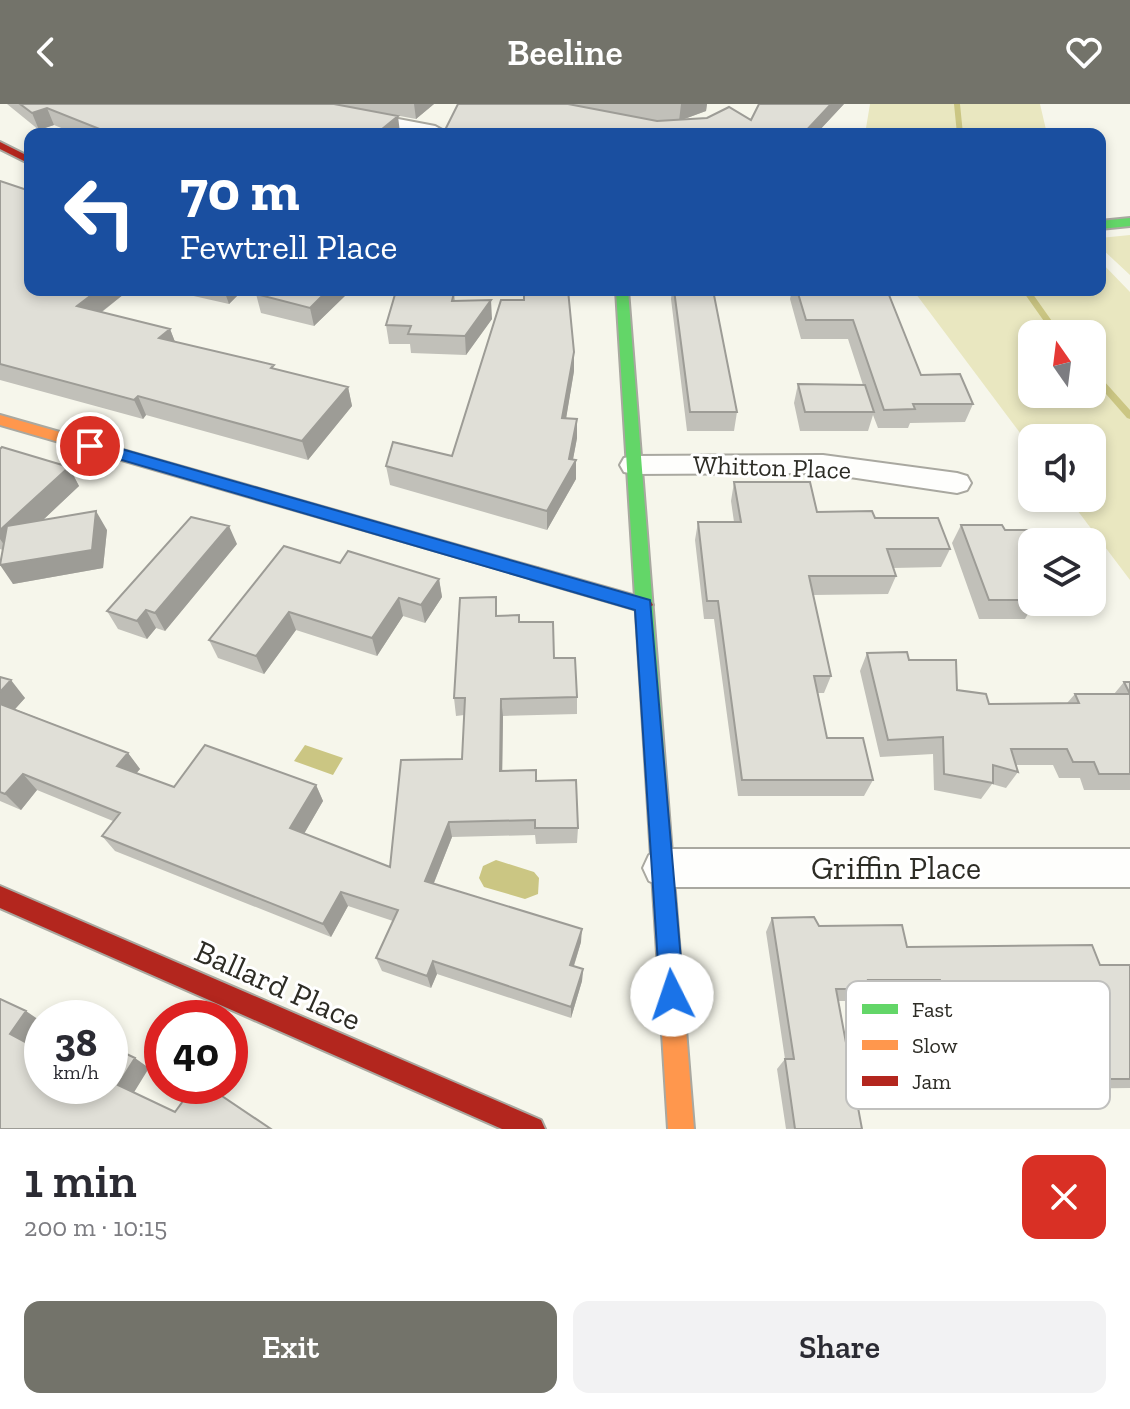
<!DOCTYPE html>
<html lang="en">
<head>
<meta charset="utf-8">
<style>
  body { margin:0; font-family:"Zilla Slab",serif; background:#f2f2f3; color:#2b2b33; height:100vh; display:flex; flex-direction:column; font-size:30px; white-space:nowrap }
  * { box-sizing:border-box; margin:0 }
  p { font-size:26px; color:#7c7c81 }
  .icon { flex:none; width:44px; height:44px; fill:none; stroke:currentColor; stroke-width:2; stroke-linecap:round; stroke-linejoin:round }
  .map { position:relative; height:1025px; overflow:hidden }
  .details { display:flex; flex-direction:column; background:#fff; flex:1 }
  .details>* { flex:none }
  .banner { position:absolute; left:24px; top:24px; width:1082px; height:168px; border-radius:16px; box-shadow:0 4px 12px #0003; background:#1a4fa0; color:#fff; overflow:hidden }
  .needle { width:52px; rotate:346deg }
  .controls { position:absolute; left:1018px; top:216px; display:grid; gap:16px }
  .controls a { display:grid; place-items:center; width:88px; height:88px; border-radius:16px; background:#fff; box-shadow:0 4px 12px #0003; font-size:40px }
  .speed { position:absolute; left:24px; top:896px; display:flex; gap:16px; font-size:40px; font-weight:700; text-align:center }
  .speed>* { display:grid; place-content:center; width:104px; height:104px; border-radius:50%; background:#fff; box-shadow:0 4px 12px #0003; line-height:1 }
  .speed small { font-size:20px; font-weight:400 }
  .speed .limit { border:12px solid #d22; background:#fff; color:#111 }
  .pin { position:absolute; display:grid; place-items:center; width:68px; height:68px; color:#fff; margin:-34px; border:4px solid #fff; border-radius:50%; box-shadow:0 2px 8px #0007 }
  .me { position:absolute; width:88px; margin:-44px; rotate:356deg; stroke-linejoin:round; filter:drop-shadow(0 0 6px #0008) }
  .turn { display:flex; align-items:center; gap:28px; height:168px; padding:0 24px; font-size:36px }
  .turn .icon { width:104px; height:104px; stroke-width:2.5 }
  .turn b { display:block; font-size:56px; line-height:68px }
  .round { display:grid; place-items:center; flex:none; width:84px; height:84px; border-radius:16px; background:#f2f2f3 }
  .head { display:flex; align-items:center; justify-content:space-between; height:136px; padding:0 24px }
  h1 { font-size:48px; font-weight:600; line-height:60px }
  .action { display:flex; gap:16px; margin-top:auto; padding:16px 24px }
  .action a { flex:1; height:92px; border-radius:16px; background:#73736a; color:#fff; font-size:32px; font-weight:600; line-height:92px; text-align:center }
  .action a+a { background:#f2f2f3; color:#2b2b33 }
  header { display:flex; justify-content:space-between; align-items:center; height:104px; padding:0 24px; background:#73736a; color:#fff; font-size:36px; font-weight:600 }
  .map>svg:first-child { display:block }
  .green { fill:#e9e7c0; fill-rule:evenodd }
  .water { fill:#cbc683 }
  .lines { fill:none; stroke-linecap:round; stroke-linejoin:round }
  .stream { fill:#cbc683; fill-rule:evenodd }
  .street-casing { stroke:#a9a8a0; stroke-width:4 }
  .fast-casing { stroke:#a9a8a0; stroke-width:4 }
  .slow-casing { stroke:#a9a8a0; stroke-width:4 }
  .jam-casing { stroke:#a9a8a0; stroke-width:4 }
  .street { fill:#fefefc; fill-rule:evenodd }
  .fast { fill:#63d668; fill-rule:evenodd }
  .slow { fill:#ff974d; fill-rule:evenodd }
  .jam { fill:#b3261e; fill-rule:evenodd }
  .wall { fill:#c1c0b9 }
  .shaded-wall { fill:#9d9c96 }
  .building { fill:#e0dfd7; stroke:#9d9c96; stroke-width:2 }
  .route { fill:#1a73e8; stroke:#114b97; stroke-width:2 }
  .labels { text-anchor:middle; stroke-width:6; stroke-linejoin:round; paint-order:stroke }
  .street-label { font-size:26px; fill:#2d2c25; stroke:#fff }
  .near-street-label { font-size:32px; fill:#2d2c25; stroke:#fff }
  .key { fill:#fff; stroke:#c0c0be; stroke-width:2 }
  .key-label { font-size:22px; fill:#2d2c25 }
</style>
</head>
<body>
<header><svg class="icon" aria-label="back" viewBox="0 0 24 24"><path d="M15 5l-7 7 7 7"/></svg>Beeline<svg class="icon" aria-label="heart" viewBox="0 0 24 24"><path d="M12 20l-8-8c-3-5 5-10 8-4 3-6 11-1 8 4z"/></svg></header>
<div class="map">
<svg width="1130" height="1025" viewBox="0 0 1130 1025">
  <rect width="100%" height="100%" fill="#f6f6eb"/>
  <!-- green -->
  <path class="green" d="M870,0h170l7,30h-182z
    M1130,131v40l-30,-28v-9z
    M1100,157l30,31v288l-62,-82h24v-60h-60v11l-119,-159h187zM1092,230v60h-60v-60z"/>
  <!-- water -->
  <path class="water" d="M305,641l38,13 -10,17 -39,-14z
    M496,756l38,12 5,6 -1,16 -13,5 -41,-12 -5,-9 4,-12z"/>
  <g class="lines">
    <!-- stream -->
    <path class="stream" d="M954,0h6l3,30h-6z
      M1022,186h8l31,44h-8z
      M1092,266l3,1 35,39v9l-3,-1 -35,-40z"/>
    <!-- street casing -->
    <g class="street-casing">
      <path id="street" d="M281,0h38l116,22 9,5 -22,3 -132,-25z
        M823,351l134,18 10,3 4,7 -4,7 -10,3 -134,-20 -189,1 -10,-2 -4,-7 4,-7 10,-2z
        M663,745h467v38h-467l-14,-6 -6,-13 6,-13z"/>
    </g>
    <!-- fast casing -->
    <g class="fast-casing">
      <path id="fast" d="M1130,114v8l-30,3v-8z
        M616,186h12l48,615 -3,8 -8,3 -8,-3 -3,-8z"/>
    </g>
    <!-- slow casing -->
    <g class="slow-casing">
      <path id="slow" d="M0,311l537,153 9,6 -9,6 -537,-155z
        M665,790l8,3 3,8 18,224h-26l-14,-224 3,-8z"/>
    </g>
    <!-- jam casing -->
    <g class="jam-casing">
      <path id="jam" d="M0,38l30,15v7l-30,-15z
        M537,464l113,32 3,5 -9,7 -113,-33 -3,-5z
        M0,782l541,234 4,9h-43l-502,-221z"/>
    </g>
    <!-- street -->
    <use href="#street" class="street"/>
    <!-- fast -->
    <use href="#fast" class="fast"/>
    <!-- slow -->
    <use href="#slow" class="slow"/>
    <!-- jam -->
    <use href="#jam" class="jam"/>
  </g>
  <!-- wall -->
  <path class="wall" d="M7,0h327l66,29 -1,1h-323l-22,-9 -15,5z
    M335,0h99l-18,15z
    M458,0h249l-1,7 -22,8 67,1 8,-16h85l-28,30h-373z
    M0,77l129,109 -27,22 68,17 5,13 100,28 73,17 4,19 -44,54 -162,-45 -3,4 -143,-39z
    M167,186h76l-14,14z
    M262,186h86l1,2 -35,34 -53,-13 -5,-19z
    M672,186h41l24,122 -3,19h-47l-16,-132z
    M792,186h95l34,85 52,29 -8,18 -55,1 -2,5h-30l-5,-13 -5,16h-68l-6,-28 4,-19 65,1 -15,-46h-47l-11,-40z
    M454,189l1,8 37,18 -26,36 -55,-2 -1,-9h-21l-3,-19z
    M574,248v19l-8,47 11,1v19l-4,21 3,20 -29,51 -157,-45 -4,-19 66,-10z
    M0,345l69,18 10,19 -36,34 64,10 -4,38 -90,16 -10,-34 -3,-1z
    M734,378l83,30 58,6 75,31 -9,18 -48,1 3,8 -8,18 -75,1 18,81 -7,17h-6l9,45 46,42 -9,16h-126l-24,-177h-10l-9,-79 3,-18h36l-3,-21z
    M961,421l44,5 27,12v42h-3l3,6v12h3l-10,17h-46l-27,-76z
    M237,440l-72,87 -9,-3 -9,11 -29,-10 -11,-18z
    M340,459l99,16 3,18 -17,26 -22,-7 -26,40 -81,-26 -32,44 -46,-16 -9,-18z
    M497,512l23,6 34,36 23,39v17l-74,2 -1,55 35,10 41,47 -1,15 -41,1 -1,-9 -83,2 -18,46 147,59 -7,24 9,3 -1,12 -11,37 -134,-44 -6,14 -49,-17 -6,-13 17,-37 -45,-15 -17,31 -216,-86 -13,-15 11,-15 -76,-31 -16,20 -21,-9v-124l25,21 -10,11 113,44 12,16 -4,4 38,14 142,-2 7,16 -19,33 86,33 72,-108 2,-44 -8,1 -2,-18z
    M867,549l42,7 48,30 32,14 78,-1 8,-9h39l10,-12h6v108h-46l-4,-12h-21l-6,-13h-37l2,7 -12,16 -14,-4 -11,15 -47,-9 -1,-36 -53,3 -20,-86z
    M772,814l47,8 88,21 193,18h30v123l-73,1 -24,-75 -100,2 -5,-24h-61l-7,9h-22l24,128h-76l-9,-60 8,-10 -19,-127z"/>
  <!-- shaded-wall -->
  <path class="shaded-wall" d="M414,0h20l-18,15z
    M681,0h26l-1,7 -27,10z
    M831,0h13l-28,30h-13z
    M47,4l7,17 -15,5 -7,-17z
    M398,12l2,17 -1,1h-23z
    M98,186h31l-43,34 -9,-18z
    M224,186h19l-14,14z
    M328,186h20l1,2 -35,34 -4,-18z
    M491,196l1,19 -26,36 -1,-19z
    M170,225l7,18 -18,-9z
    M574,248v19l-11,66 -1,-19z
    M348,283l4,19 -44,54 -6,-19z
    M138,292l8,19 -3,4 -9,-19z
    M577,315v19l-6,32 5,-10v19l-29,51v-19l22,-52z
    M69,363l10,19 -70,66 -9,-13v-9z
    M96,407l11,19 -4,38 -90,16 -13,-19z
    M229,422l8,18 -72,87 -10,-18z
    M439,475l3,18 -17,26 -4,-18z
    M399,494l4,18 -26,40 -5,-18z
    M146,506l10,18 -9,11 -10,-18z
    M289,508l7,18 -32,44 -8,-18z
    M11,576l14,18 -18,20 -7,-9v-17z
    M501,595l2,17 -1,71 -2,-16z
    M128,649l12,16 -11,13 -12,-16z
    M23,670l14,16 -16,20 -16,-16z
    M316,681l7,16 -25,43 -8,-16z
    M449,718l3,15 -23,58 -4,-14z
    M341,788l7,14 -17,31 -8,-13z
    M582,825l-1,13 -11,36v-13z
    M433,857l4,13 -6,14 -4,-12z
    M583,865l-1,12 -11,37v-11z
    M26,907l16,11v2l-14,20 -18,-10z
    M135,954l14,10 -16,26 -15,-9z"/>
  <!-- building -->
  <path class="building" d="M20,0h314l64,12 -22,18h-264l-65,-26 -15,5z
    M458,0h110l89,17 50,-3 22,-11 22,13 8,-16h72l-28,30h-29v-2l-9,2h-322z
    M0,77l30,10v99h68l-21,16 93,23 -11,9 115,27 -3,3 77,19 -46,54 -164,-45 -4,4 -134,-36z
    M262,186h66l-18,18 -54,-14z
    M524,186h44l6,62 -12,66 15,1 -8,40 7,1 -29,51 -161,-45 7,-24 59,14 49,-156h23z
    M674,186h39l24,122h-47z
    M797,186h90l34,85 39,-1 13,30h-60l2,5 -31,1 -31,-90h-47z
    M396,187l58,2 -2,8 39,-1 -26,36 -57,-2 3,-8 -25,-1z
    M798,280l67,1 9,27h-69z
    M2,343l67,20 -69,63v-81z
    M734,378h76l7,30 55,-1 3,7h63l12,31h-63l9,27h-87l22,100h-17l13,62h36l10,42h-131l-24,-179h-11l-9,-79h43z
    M96,407l-4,39 -92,15 7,-39z
    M191,413l38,9 -74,87 -9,-3 -9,11 -30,-10z
    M961,421h41l3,5h77l6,12h-56v23h-11l11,25v10h-43z
    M284,442l56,17 8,-12 91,28 -18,26 -22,-7 -27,40 -83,-26 -33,44 -47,-16z
    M496,493v19l23,-1v7h34l1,36h21l2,39 -76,2 -1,72 36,-1v11l40,-1 2,48h-43v-8l-86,2 -24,59 157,48 -12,36 13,4 -12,38 -138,-46 -6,15 -51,-18 22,-48 -57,-18 -18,32 -221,-88 18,-23 -97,-39 -18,20 -5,-2v-88l128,49 -11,13 57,21 31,-42 111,40 -26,43 100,39 11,-107 61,-1 3,-61h-11l6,-100z
    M907,548l2,8h47l1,30 29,4 3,10 90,-1 -4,-9h55l-6,-12h6v92h-31l-5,-12h-21l-6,-13h-56l7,23 -25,-7v18l-49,-9 -1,-37 -55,3 -21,-87z
    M0,573l11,3 -11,12z
    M814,813l5,9 83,-1 5,22 185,-2 8,20h30v114h-56l-25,-76 -103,1 -6,-24h-72l2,9h-34l26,140h-67l-10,-70h9l-22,-141z
    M0,895l26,12 -16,23 32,17v35h68v-40l25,12 -17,27 57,27 19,-26h13l64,43h-271z"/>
  <!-- route -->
  <path class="route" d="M90,336l560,160 34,395 -4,9 -8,3 -9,-3 -3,-9 -25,-385 -551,-161 -2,-3z"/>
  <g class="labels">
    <!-- street labels -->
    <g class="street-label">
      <text transform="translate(772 363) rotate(2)" y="9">Whitton Place</text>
    </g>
    <!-- near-street labels -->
    <g class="near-street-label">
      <text x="896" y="775">Griffin Place</text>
      <text transform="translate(278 881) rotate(24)" y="11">Ballard Place</text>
    </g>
  </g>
  <!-- legend -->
  <rect x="846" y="877" width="264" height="128" rx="12" class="key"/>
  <rect x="862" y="900" width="36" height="10" fill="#63d668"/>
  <rect x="862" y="936" width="36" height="10" fill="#ff974d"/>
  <rect x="862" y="972" width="36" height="10" fill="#b3261e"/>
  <g class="key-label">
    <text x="912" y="913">Fast</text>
    <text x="912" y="949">Slow</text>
    <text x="912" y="985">Jam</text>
  </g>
</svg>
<div class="controls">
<a><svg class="needle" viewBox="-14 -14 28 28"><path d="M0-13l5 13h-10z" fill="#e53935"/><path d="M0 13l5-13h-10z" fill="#7c7c81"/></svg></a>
<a><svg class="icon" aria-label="sound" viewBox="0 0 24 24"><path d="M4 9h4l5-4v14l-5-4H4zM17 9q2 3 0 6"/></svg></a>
<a><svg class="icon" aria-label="layers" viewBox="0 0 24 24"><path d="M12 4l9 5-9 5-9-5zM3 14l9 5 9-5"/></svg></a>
</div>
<div class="speed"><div>38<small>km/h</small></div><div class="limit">40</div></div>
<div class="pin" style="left:90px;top:342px;background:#d93025"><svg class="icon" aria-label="arrive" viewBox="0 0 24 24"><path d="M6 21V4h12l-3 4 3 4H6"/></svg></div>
<svg class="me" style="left:672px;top:891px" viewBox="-20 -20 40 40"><circle r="19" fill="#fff"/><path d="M0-13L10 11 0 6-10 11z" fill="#1a73e8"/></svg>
<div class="banner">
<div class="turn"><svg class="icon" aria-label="left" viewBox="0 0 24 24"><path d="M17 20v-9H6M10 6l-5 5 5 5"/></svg><div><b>70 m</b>Fewtrell Place</div></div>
</div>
</div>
<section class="details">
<div class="head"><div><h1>1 min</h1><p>200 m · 10:15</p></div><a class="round" style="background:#d93025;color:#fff"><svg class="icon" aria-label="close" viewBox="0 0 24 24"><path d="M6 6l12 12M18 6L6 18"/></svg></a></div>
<div class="action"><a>Exit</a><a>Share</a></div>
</section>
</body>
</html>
